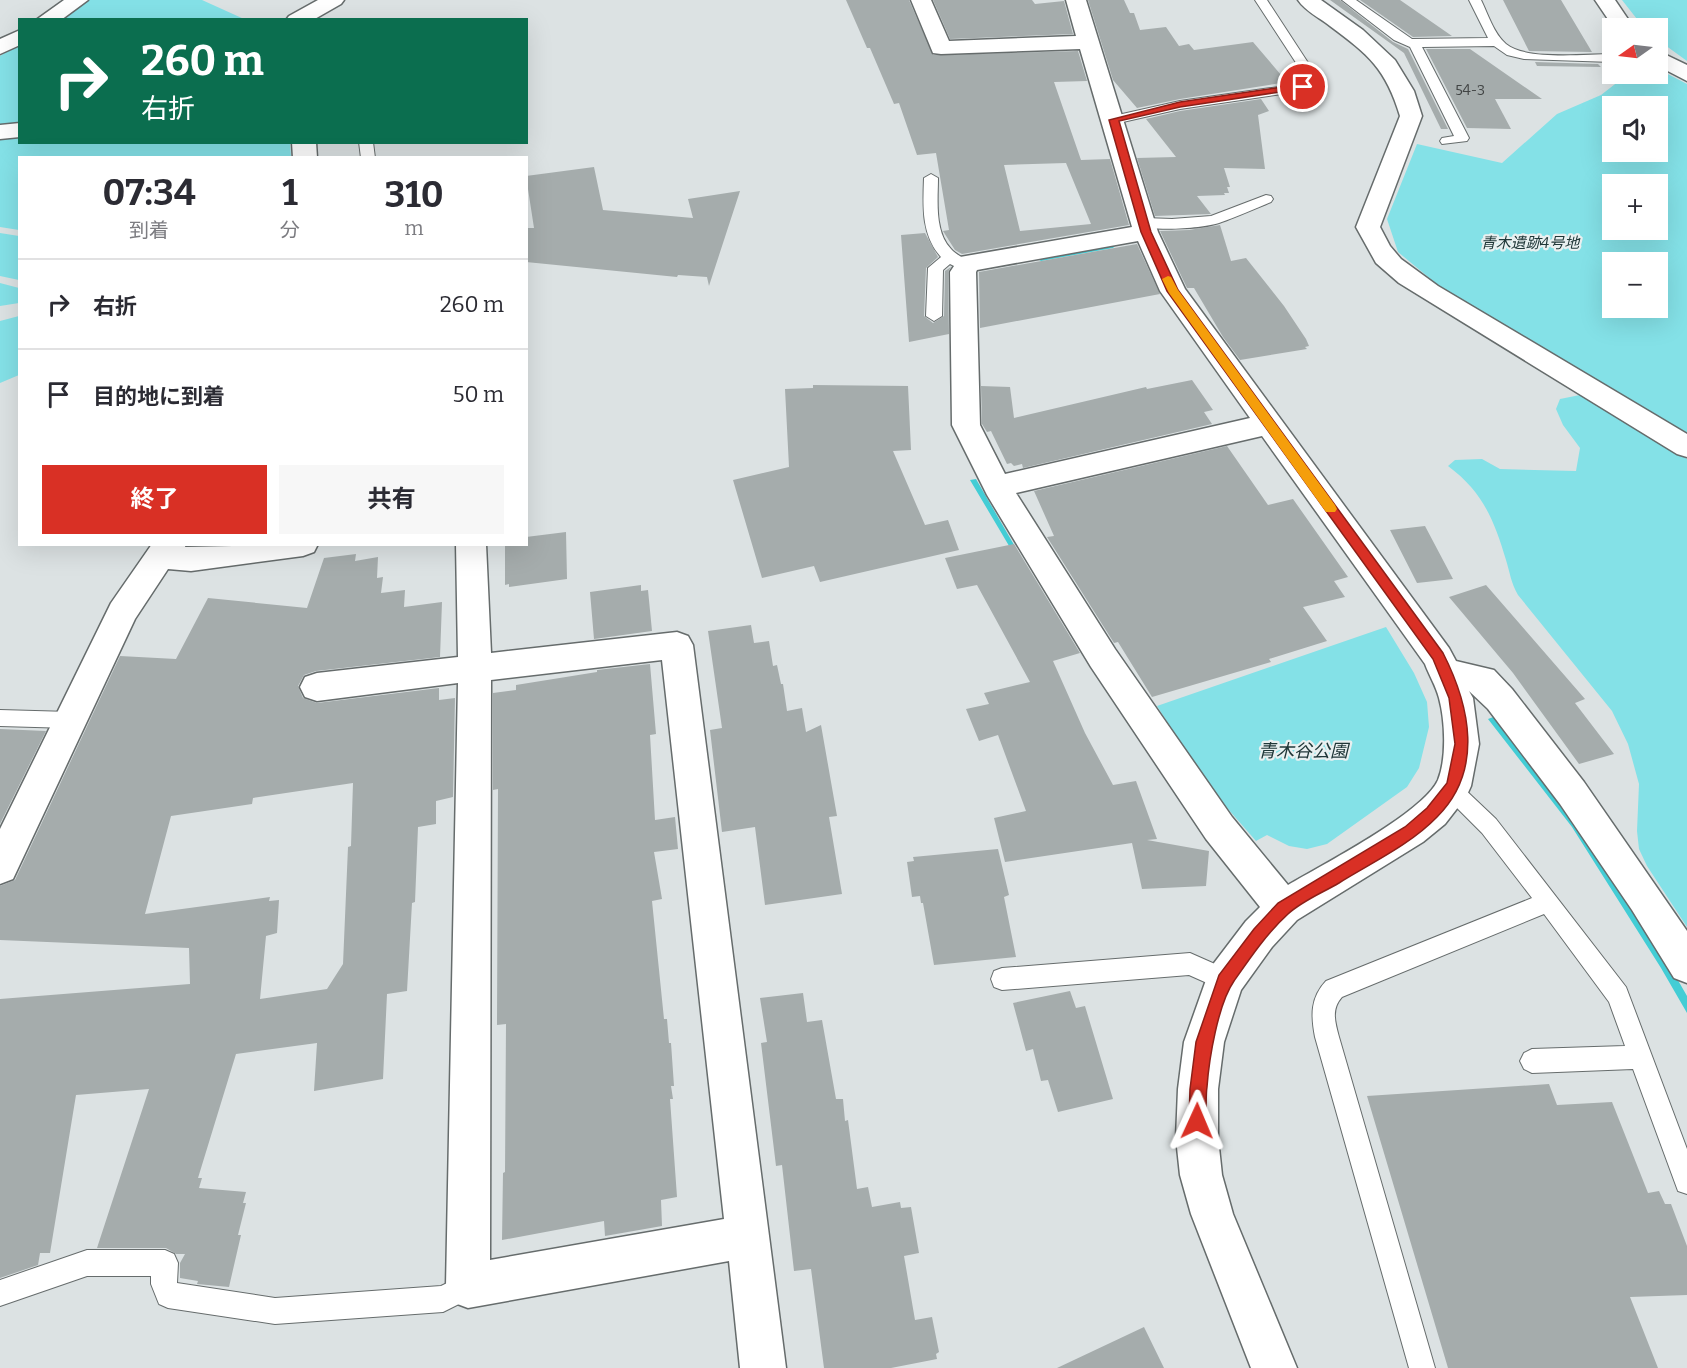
<!DOCTYPE html>
<html lang="ja">
<head>
<meta charset="utf-8">
<style>
  body { margin:0; font-family:Bitter,"Noto Sans JP",serif; background:#f7f7f7; color:#2b2b33; height:100vh; display:flex; flex-direction:column; font-size:22px; white-space:nowrap }
  * { box-sizing:border-box; margin:0 }
  p { font-size:20px; color:#7c7c81 }
  .icon { flex:none; width:33px; height:33px; fill:none; stroke:currentColor; stroke-width:2; stroke-linecap:round; stroke-linejoin:round }
  .map { position:relative; flex:1; overflow:hidden }
  .drawer { position:absolute; left:18px; top:156px; width:510px; height:390px; display:flex; flex-direction:column; background:#fff; border-radius:0px; box-shadow:0 6px 24px #0002 }
  .drawer>* { flex:none }
  .top-card { position:absolute; left:18px; top:18px; width:510px; height:126px; border-radius:0px; box-shadow:0 6px 24px #0002; background:#0b6e4f; color:#fff; overflow:hidden }
  .needle { width:39px; rotate:256deg }
  .fabs { position:absolute; left:1602px; top:18px; display:grid; gap:12px }
  .fabs a { display:grid; place-items:center; width:66px; height:66px; border-radius:0px; background:#fff; box-shadow:0 6px 24px #0002; font-size:30px }
  .pin { position:absolute; display:grid; place-items:center; width:51px; height:51px; color:#fff; margin:-26px; border:3px solid #fff; border-radius:50%; box-shadow:0 2px 6px #0007 }
  .me { position:absolute; width:66px; margin:-33px; rotate:1deg; stroke-linejoin:round; filter:drop-shadow(0 0 4px #0008) }
  .turn { display:flex; align-items:center; gap:21px; height:126px; padding:0 24px; font-size:27px }
  .turn .icon { width:78px; height:78px; stroke-width:2.5 }
  .turn b { display:block; font-size:42px; line-height:51px }
  .eta { display:flex; justify-content:space-evenly; align-items:center; height:102px; text-align:center }
  .eta b { font-size:36px; font-weight:700; line-height:42px }
  .cta { display:flex; gap:12px; margin-top:auto; padding:12px 24px }
  .cta a { flex:1; height:69px; border-radius:0px; background:#d93025; color:#fff; font-size:24px; font-weight:700; line-height:69px; text-align:center }
  .cta a+a { background:#f7f7f7; color:#2b2b33 }
  ul { padding:0; list-style:none }
  li { display:flex; align-items:center; gap:18px; height:90px; padding:0 24px; border-top:2px solid #e1e1e2 }
  li div { flex:1 }
  li b { display:block; font-size:22px }
  li em { font-style:normal }
  .map>svg:first-child { display:block }
  .green { fill:#84e1e7; fill-rule:evenodd }
  .water { fill:#43cdd5 }
  .lines { fill:none; stroke-linecap:round; stroke-linejoin:round }
  .stream { fill:#43cdd5; fill-rule:evenodd }
  .building { fill:#a5acac; fill-rule:evenodd }
  .service-casing { stroke:#666c6c; stroke-width:2 }
  .minor-casing { stroke:#666c6c; stroke-width:3 }
  .service { fill:#fff; fill-rule:evenodd }
  .minor { fill:#fff; fill-rule:evenodd }
  .route { fill:#d93025; stroke:#8d1f18; stroke-width:1.5 }
  .slow { fill:#f59e0b }
  .labels { text-anchor:middle; stroke-width:4.5; stroke-linejoin:round; paint-order:stroke }
  .far-number-label { font-size:14px; fill:#414444 }
  .far-park-label { font-size:15px; font-style:italic; fill:#203738; stroke:#e9f0f0 }
  .park-label { font-size:18px; font-style:italic; fill:#203738; stroke:#e9f0f0 }
</style>
</head>
<body>
<div class="map">
<svg width="1687" height="1368" viewBox="0 0 1687 1368">
  <rect width="100%" height="100%" fill="#dce2e3"/>
  <!-- green -->
  <path class="green" d="M89,0h113l42,19 -186,1z
    M1622,0h65v61l-29,-21v-12h-14z
    M19,44v80l-19,2v-70z
    M1658,69l29,15v349l-248,-147 -41,-34 -11,-33 30,-75 85,19 55,-49 44,-19 27,-21h30zM1612,106h46v46h-46zM1612,184h46v46h-46zM1612,262h46v46h-46z
    M19,135l1,7 270,1 1,14 -271,1 -1,72 -19,-3v-89z
    M0,233l19,3v44l-19,-4z
    M0,283l19,5v15l-19,3z
    M19,316v59l-19,8v-62z
    M1580,395l107,64v468l-40,-61 -8,-17 -2,-18 2,-47 -11,-40 -16,-33 -94,-116c-7,-12 -8,-22 -12,-35 -12,-40 -23,-68 -58,-94l7,-6 27,-1 18,10 76,2 4,-23 -17,-23 -7,-16 4,-10z
    M1386,627l28,46 13,29 2,25 -10,41 -12,19 -80,57 -20,5 -18,-3 -22,-11 -11,6 -49,-56 -50,-79z"/>
  <!-- water -->
  <path class="water" d="M976,479l49,85 -4,2 -51,-86z
    M1496,716l84,109 84,131 23,40v17l-26,-45 -89,-141 -84,-108z"/>
  <g class="lines">
    <!-- stream -->
    <path class="stream" d="M1110,243l5,3 -2,2 -72,13 -5,-3 5,-3z"/>
  </g>
  <!-- building -->
  <path class="building" d="M846,0h63l24,55 145,-4 9,30 -33,1 27,78 29,-1 19,66 -167,29 -7,-4 -12,-19 6,-1 -13,-77 -19,2 -18,-52 -5,1 -24,-56h-3zM1066,163l25,61 -71,7 -16,-66z
    M933,0h99l3,4 29,-3 9,33 -123,5z
    M1088,0h36l6,13h4l6,17 26,-3 13,19 10,-2 5,6 59,-8 34,40 -107,17 -43,9 -24,-28z
    M1330,0h10l53,42 15,7 40,80h-7l-37,-76z
    M1360,0h40l52,36 -39,1z
    M1503,0h58l31,52 -63,-1z
    M1426,49h44l72,50h-47l16,30 -44,-1z
    M1535,62l63,2 3,3 -64,-1z
    M1261,99l8,12 -11,4 7,54 -41,-1 6,19h-3l2,6h-5l1,2 -28,1 14,18 -56,2 -18,-58 39,-1 -30,-38 34,-8z
    M594,167l9,43 90,8 -5,-19 52,-8 -31,95 -2,-9 -29,-2 -1,2 -151,-15v-34h8l-8,-52z
    M1220,225l11,36 15,-3 38,48 22,33 3,7 -4,1 2,2 -67,11 -17,-23 -29,-49h-7l-27,-57 29,-1z
    M925,233l13,24 -12,11 -2,48 9,7 11,-7 1,-45 6,-4 -3,5 1,62 -40,8 -8,-107z
    M1137,244l23,50 -180,34 -1,-56z
    M1192,380l21,30 -9,2 8,12 -189,44 -1,-4 -8,2 -3,-3 -4,1 -16,-33 -4,1 -5,-8 -1,-38 29,1 4,31 132,-31 1,2z
    M813,385l95,1 3,64 -18,1 32,74 23,-5 11,30 -139,32 -6,-16 -52,12 -29,-98 56,-13 -4,-78 28,-1z
    M1227,446l41,59 25,-6 55,78 -14,4 11,16 -42,10 24,34 -58,18 2,3 -119,35 -34,-55 -4,1 -67,-106 7,-1 -20,-45z
    M1425,526l28,53 -36,4 -27,-53z
    M566,532l1,47 -58,8v-3l-4,1v-41h21v-7z
    M1014,544l66,109 -27,8 32,72 28,52 23,-4 21,58 -10,1 62,11 -3,35 -64,3 -10,-46 -127,19 -11,-44 32,-7 -28,-76 -19,6 -13,-32 23,-5 -5,-11 46,-11 -53,-97 -20,4 -12,-31z
    M356,554l-1,7 23,-4 -1,21 6,-1 -2,16 24,-3 -1,17 38,-5 -2,55 -124,14 -12,4 -6,11 5,12 14,5 122,-15v12l16,-2 -2,99 -17,4v23l-18,3 -3,75 -3,1 -5,88 -20,3 -4,85 -69,12 3,-48 -81,11 -38,124h4l-3,10 47,4 -3,11h3l-8,32h3l-12,52 -32,-3 1,-3 -18,-3v-15l5,-9h-9l-10,-6h-69l52,-159 -73,6 -26,158h-10l-2,12 -38,13v-279l190,-15 -1,-36 -189,-8v-54l15,-6 105,-224 56,3 32,-61 99,10 17,-50zM353,783l-2,63 -3,1 -5,117 -16,25 -67,10 6,-63 11,-3 2,-33 -10,1 1,-4 -125,17 26,-98 81,-12 1,-6z
    M641,585v6l7,-1 4,41 -58,8 -4,-47z
    M1486,585l99,114 -10,4 39,51 -35,10 -66,-91 -64,-76z
    M751,625l3,18 15,-2 4,25 4,-1 4,19h2l4,27 15,-3 4,24 15,-7 16,91 -8,1 13,77 -77,11 -10,-78 -33,5 -12,-102 12,-2 -14,-97z
    M650,664l6,70 -6,1 5,85 20,-3 3,32 -24,3 8,47 -10,2 12,118h3l2,24h2l3,43h-3l2,13h-3l7,98 -16,3 1,26 -57,10 -1,-15 -102,19 1,-67 2,-1 1,-148 -9,1 1,-236 -5,1v-97l23,-3v-5l81,-13v-2z
    M0,729l46,2 -46,93z
    M998,849l11,46 -5,2 12,60 -82,8 -11,-62h-2l-1,-7 -8,1 -5,-35 7,-1 -1,-4z
    M1070,991l6,17 9,-2 28,93 -55,13 -10,-32 -7,1 -8,-32 -7,2 -13,-48z
    M803,993l4,29 15,-2 14,79h7l2,22 3,-1 9,69 11,-2 4,20 28,-5 1,6 10,-1 8,46 -15,3 11,64 17,-3 7,35 -3,2 1,5 -46,9h-67l-13,-99 -17,2 -12,-106 -6,1 -15,-123 6,-1 -7,-44z
    M1549,1084l8,21 55,-3 36,91 11,-2 6,13h6l16,42v49l-57,2 28,71h-210l-81,-272z
    M1144,1327l20,41h-107z"/>
  <g class="lines">
    <!-- service casing -->
    <g class="service-casing">
      <path id="service" d="M1255,0h12l49,75v10l-13,6 -123,18 -66,15 -5,-1 -2,-3 2,-3 71,-16 119,-17 5,-3v-6z
        M1342,0h14l56,39 76,-1 -19,-38h12c7,14 13,34 25,44 21,17 80,10 106,10v8l-88,-3 -17,-4 -13,-9 -72,1 47,91 -2,3 -25,3 -2,-3 2,-3 12,-2 -44,-89 -16,-7z
        M359,142h14l2,16h-14z
        M931,174l7,4c0,22 -4,53 13,71 6,7 17,10 23,18l-8,5 -16,-8 -7,6 -1,46 -8,5 -8,-5 2,-48 13,-11c-20,-22 -18,-51 -17,-79z
        M1266,195l5,1 2,3 -2,3c-17,7 -35,15 -52,21 -14,5 -73,10 -82,0l7,-5 28,1 39,-3z
        M0,710l70,2 7,2 3,6 -3,6 -7,2 -70,-2z
        M1451,780l7,3 38,36 130,168 61,162v45l-9,-3 -45,-122 -101,4 -8,-4 -4,-8 4,-8 8,-4 93,-3 -16,-44 -65,-88 -202,83c-11,12 -7,25 -3,40l96,331h-26l-94,-331c-4,-21 -5,-39 11,-56l206,-83 -50,-65 -38,-38 -3,-6 3,-6z
        M1190,953l43,19 3,8 -3,8 -8,3 -36,-16 -187,15 -8,-3 -3,-8 3,-8 8,-3z
        M87,1250h78l9,4 4,9 -1,20 98,15 166,-12 27,-13 9,4 4,9 -4,9 -34,17 -168,12 -107,-16 -9,-4 -8,-20v-8h-64l-87,30v-26z"/>
    </g>
    <!-- minor casing -->
    <g class="minor-casing">
      <path id="minor" d="M64,0h24l-27,20h-25z
        M318,0h26l-3,4 -28,16h-27l3,-4z
        M911,0h20l18,41 127,-5 -10,-36h20l72,232 27,57 264,359 7,13 38,9 18,19 72,93 103,149v52l-13,-5 -42,-68 -72,-106 -72,-95 -19,-18 4,7 6,46 -8,42 -5,11 -21,27 -22,18 -126,78 -25,27 -31,43 -17,52 -6,47v49l4,37 11,39 64,154h-46l-60,-154 -11,-39 -4,-37 2,-49 6,-47 22,-62 5,-13 35,-46 14,-14 -54,-68 -115,-172 -104,-172 -35,-70 -2,-153 10,-15 172,-30 -52,-178 -139,5 -8,-1zM1138,241l22,50 90,127 -245,56 -25,-49 -4,-153 1,-2zM1262,436l163,228c4,11 11,22 14,34 6,22 8,60 -1,82 -15,33 -116,85 -150,105l-56,-68 -117,-168 -99,-156z
        M1298,0h23l42,30 32,30 19,31 8,25 -42,111 10,19 11,13 37,27 249,148v23l-10,-3 -278,-171 -23,-20 -20,-36 44,-111c-14,-47 -31,-61 -70,-90 -10,-8 -25,-15 -32,-26z
        M1595,0h20l19,28h-20z
        M20,30v15l-20,9v-15z
        M1658,51l29,14v16l-29,-15z
        M20,123v14l-20,2v-14z
        M292,142h24l1,16h-24z
        M152,544h34l-1,3 133,-3 -4,8 -11,4 -112,15 -23,-2 -33,50 -122,260 -13,5v-55l111,-226z
        M456,544h30l5,109 186,-21 11,4 5,9 93,723h-46l-11,-107 -261,47 -16,-6 -6,-16 12,-603 -141,18 -12,-4 -5,-10 5,-10 12,-4 141,-16zM662,660l62,559 -234,41 1,-580z"/>
    </g>
    <!-- service -->
    <use href="#service" class="service"/>
    <!-- minor -->
    <use href="#minor" class="minor"/>
  </g>
  <!-- route -->
  <path class="route" d="M1303,84l4,3 -1,1 -126,19 -61,14 32,111 27,58 265,363c27,53 41,117 -6,164 -27,28 -66,46 -98,66 -17,10 -37,18 -51,31 -21,19 -38,44 -54,67 -16,23 -25,78 -27,106 -2,13 1,28 -4,40l-6,3 -6,-3 -2,-6 1,-32 6,-47 23,-67 35,-46 24,-26 127,-76 22,-19 20,-25 8,-39 -6,-46 -16,-39 -266,-368 -26,-59 -32,-112 71,-18z"/>
  <!-- slow -->
  <path class="slow" d="M1168,276l3,1 7,13 157,215 2,4 -2,3h-9l-157,-219 -7,-14z"/>
  <g class="labels">
    <!-- far-number labels -->
    <g class="far-number-label">
      <text x="1470" y="95">54-3</text>
    </g>
    <!-- far-park labels -->
    <g class="far-park-label">
      <text x="1530" y="248">青木遺跡4号地</text>
    </g>
    <!-- park labels -->
    <g class="park-label">
      <text x="1303" y="757">青木谷公園</text>
    </g>
  </g>
</svg>
<div class="fabs">
<a><svg class="needle" viewBox="-14 -14 28 28"><path d="M0-13l5 13h-10z" fill="#e53935"/><path d="M0 13l5-13h-10z" fill="#7c7c81"/></svg></a>
<a><svg class="icon" aria-label="sound" viewBox="0 0 24 24"><path d="M4 9h4l5-4v14l-5-4H4zM17 9q2 3 0 6"/></svg></a>
<a>+</a>
<a>−</a>
</div>
<div class="pin" style="left:1303px;top:87px;background:#d93025"><svg class="icon" aria-label="arrive" viewBox="0 0 24 24"><path d="M6 21V4h12l-3 4 3 4H6"/></svg></div>
<svg class="me" style="left:1197px;top:1121px" viewBox="-20 -20 40 40"><path d="M0-17L14 15 0 8-14 15z" fill="#d93025" stroke="#fff" stroke-width="4"/></svg>
<div class="top-card">
<div class="turn"><svg class="icon" aria-label="right" viewBox="0 0 24 24"><path d="M7 20v-9h11M14 6l5 5-5 5"/></svg><div><b>260 m</b>右折</div></div>
</div>
<section class="drawer">
<div class="eta">
<div><b>07:34</b><p>到着</p></div>
<div><b>1</b><p>分</p></div>
<div><b>310</b><p>m</p></div>
</div>
<ul>
<li><svg class="icon" aria-label="right" viewBox="0 0 24 24"><path d="M7 20v-9h11M14 6l5 5-5 5"/></svg><div><b>右折</b></div><em>260 m</em></li>
<li><svg class="icon" aria-label="arrive" viewBox="0 0 24 24"><path d="M6 21V4h12l-3 4 3 4H6"/></svg><div><b>目的地に到着</b></div><em>50 m</em></li>
</ul>
<div class="cta"><a>終了</a><a>共有</a></div>
</section>
</div>
</body>
</html>
